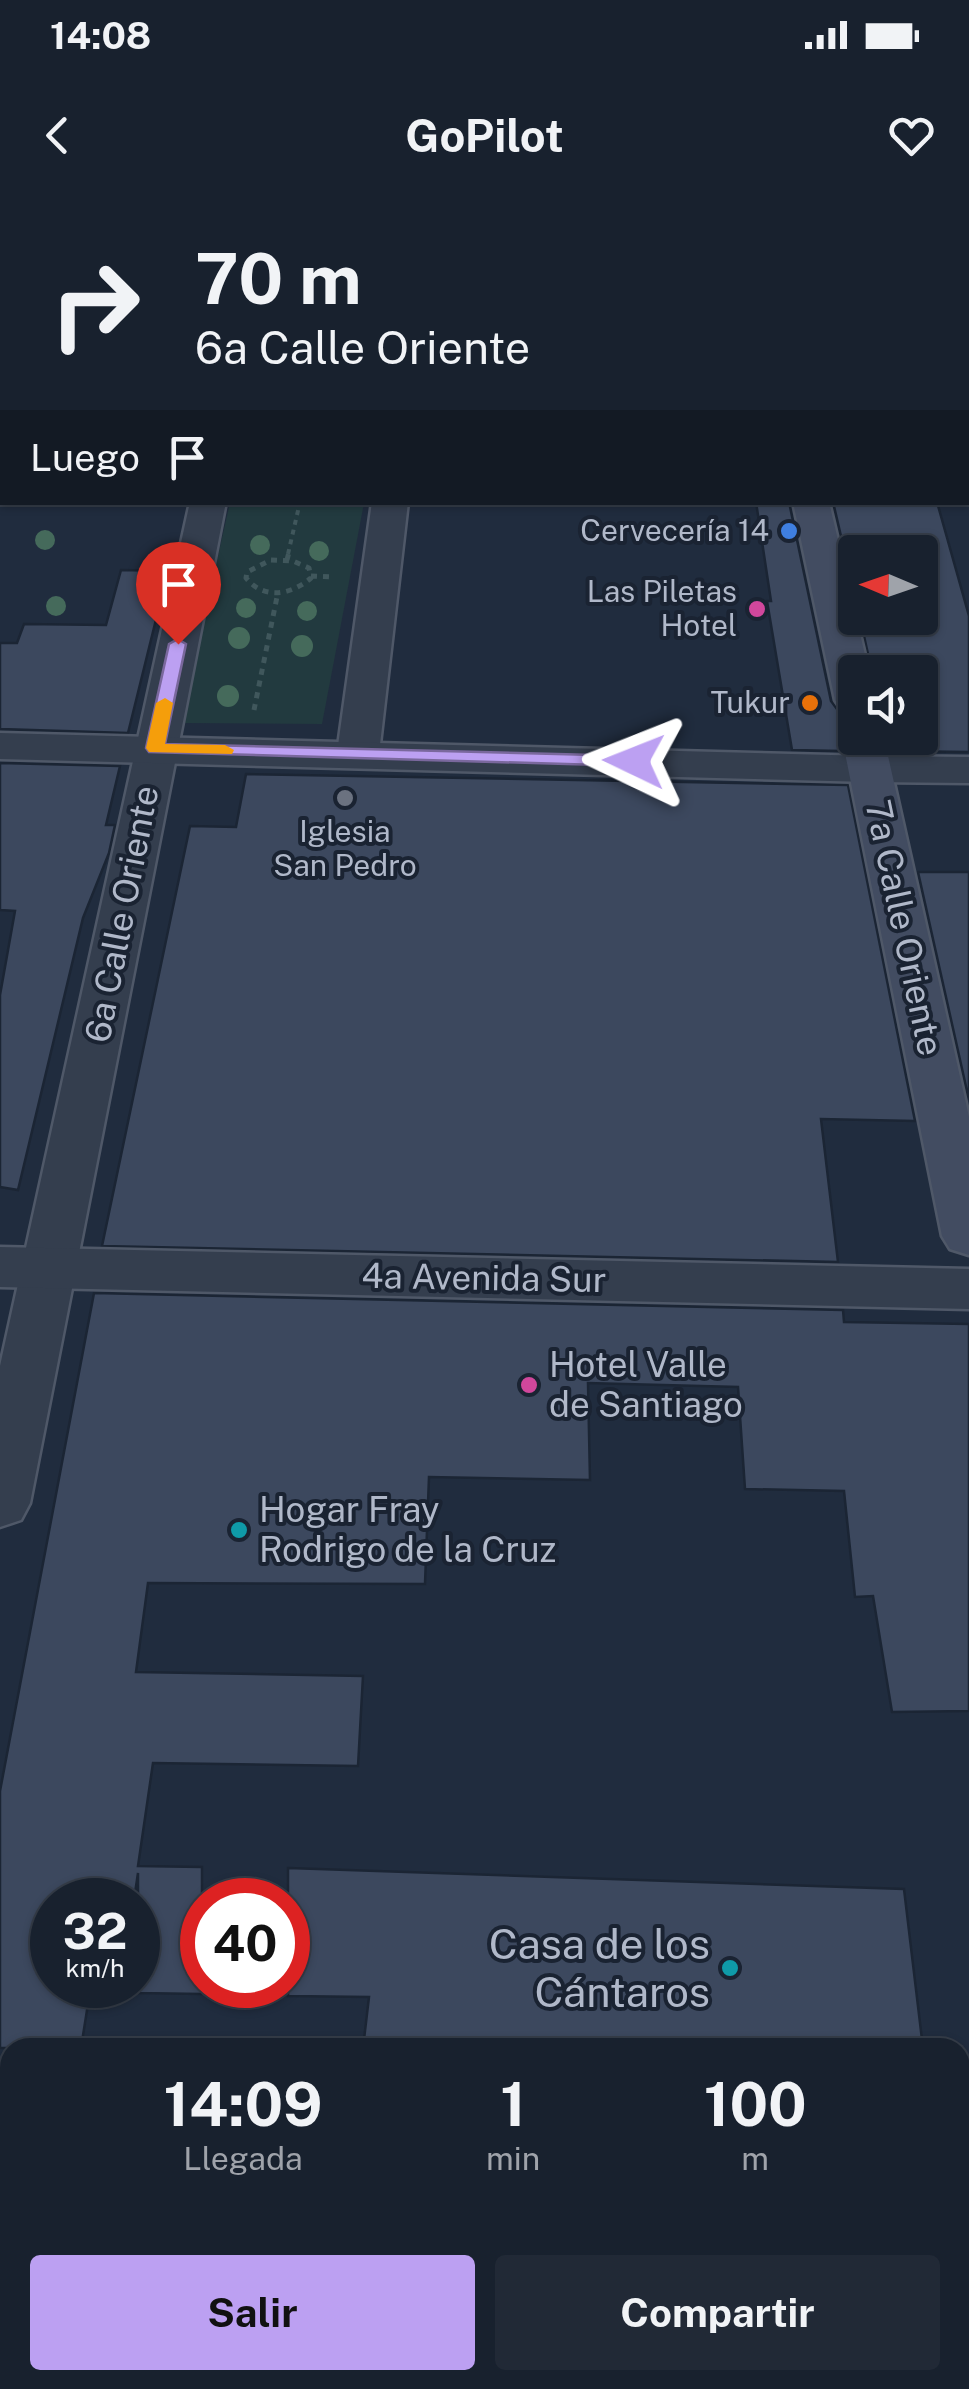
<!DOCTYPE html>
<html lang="es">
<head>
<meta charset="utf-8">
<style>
  body { margin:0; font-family:"Public Sans",sans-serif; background:#212936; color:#f1f3f6; height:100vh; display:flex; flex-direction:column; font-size:38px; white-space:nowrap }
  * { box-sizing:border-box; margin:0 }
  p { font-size:32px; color:#9fa3aa }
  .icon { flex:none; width:55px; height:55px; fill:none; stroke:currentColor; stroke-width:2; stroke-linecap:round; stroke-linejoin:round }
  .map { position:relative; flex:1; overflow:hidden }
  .details { position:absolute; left:0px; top:1838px; width:970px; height:352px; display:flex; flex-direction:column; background:#18212e; border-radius:30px 30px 0 0; box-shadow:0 2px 8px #0004,0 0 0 2px #363e4a }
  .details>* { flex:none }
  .hud { position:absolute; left:0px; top:0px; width:970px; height:305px; box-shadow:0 2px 8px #0004,0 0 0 2px #363e4a; background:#18212e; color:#f1f3f6; overflow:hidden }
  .needle { width:65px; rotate:272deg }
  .controls { position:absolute; left:838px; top:335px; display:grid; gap:20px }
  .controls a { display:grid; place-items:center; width:100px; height:100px; border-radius:10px; background:#18212e; box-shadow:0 2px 8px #0004,0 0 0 2px #363e4a; font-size:50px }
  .speed { position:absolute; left:30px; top:1678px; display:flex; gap:20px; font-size:50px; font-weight:700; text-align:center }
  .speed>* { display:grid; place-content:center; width:130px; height:130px; border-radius:50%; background:#18212e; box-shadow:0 2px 8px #0004,0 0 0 2px #363e4a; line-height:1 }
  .speed small { font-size:25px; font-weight:400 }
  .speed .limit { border:15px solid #d22; background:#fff; color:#111 }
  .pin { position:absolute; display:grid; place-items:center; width:85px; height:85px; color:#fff; margin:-102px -42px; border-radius:50% 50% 50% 0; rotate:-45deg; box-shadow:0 0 10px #0007 }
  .pin .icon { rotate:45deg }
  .me { position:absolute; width:110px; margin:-55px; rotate:272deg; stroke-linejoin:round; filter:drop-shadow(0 0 8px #0008) }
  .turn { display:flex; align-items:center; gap:35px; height:210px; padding:0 30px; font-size:45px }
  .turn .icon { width:130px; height:130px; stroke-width:2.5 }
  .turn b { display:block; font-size:70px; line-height:85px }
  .then { display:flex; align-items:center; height:95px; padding:0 30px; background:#0003; gap:20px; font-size:38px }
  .eta { display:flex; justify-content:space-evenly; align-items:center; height:170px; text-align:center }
  .eta b { font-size:60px; font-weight:700; line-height:70px }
  .primary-button { display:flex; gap:20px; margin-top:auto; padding:20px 30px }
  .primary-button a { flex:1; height:115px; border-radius:10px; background:#bca0f2; color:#111; font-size:40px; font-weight:700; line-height:115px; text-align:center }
  .primary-button a+a { background:#212936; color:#f1f3f6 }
  .status { display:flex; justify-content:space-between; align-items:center; height:70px; padding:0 50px; background:#18212e; direction:ltr }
  .status svg { height:28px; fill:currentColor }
  header { display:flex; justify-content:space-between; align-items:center; height:130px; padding:0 30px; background:#18212e; font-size:45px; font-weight:700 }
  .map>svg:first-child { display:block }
  .green { fill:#223a3f }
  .building { fill:#3c485e; stroke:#1b2534; stroke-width:2.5 }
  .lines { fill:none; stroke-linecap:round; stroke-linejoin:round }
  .service-casing { stroke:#4f5868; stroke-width:6 }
  .minor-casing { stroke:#4f5868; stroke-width:5 }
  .tertiary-casing { stroke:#4f5868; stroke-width:5 }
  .secondary-casing { stroke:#4f5868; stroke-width:5 }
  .path-far1 { stroke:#40575c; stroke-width:4; stroke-dasharray:5 5; stroke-linecap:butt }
  .path { stroke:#40575c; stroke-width:5; stroke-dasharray:6 6; stroke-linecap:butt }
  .service { fill:#343e4e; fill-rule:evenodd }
  .minor { fill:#343e4e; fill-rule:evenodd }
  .tertiary { fill:#343e4e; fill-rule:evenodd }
  .secondary { fill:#424c61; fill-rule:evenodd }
  .tree { fill:#456a5b }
  .route { fill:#bca0f2; stroke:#7a689d; stroke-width:2.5 }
  .slow { fill:#f59e0b }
  .shop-dot { fill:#3f7fe0; stroke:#1a2332; stroke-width:4 }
  .hotel-dot { fill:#d1479c; stroke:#1a2332; stroke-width:4 }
  .food-dot { fill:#e8710a; stroke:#1a2332; stroke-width:4 }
  .worship-dot { fill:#6b7280; stroke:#1a2332; stroke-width:4 }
  .culture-dot { fill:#0f9aa8; stroke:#1a2332; stroke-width:4 }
  .labels { text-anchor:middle; stroke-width:8; stroke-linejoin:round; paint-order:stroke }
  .far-poi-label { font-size:30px; fill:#b0b8c9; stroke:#1a2332; text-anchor:end }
  .street-label { font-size:35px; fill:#b0b8c9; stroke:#1a2332 }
  .poi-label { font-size:35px; fill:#b0b8c9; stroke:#1a2332; text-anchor:start }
  .near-poi-label { font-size:42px; fill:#b0b8c9; stroke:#1a2332; text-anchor:end }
</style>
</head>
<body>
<div class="status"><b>14:08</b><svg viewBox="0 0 49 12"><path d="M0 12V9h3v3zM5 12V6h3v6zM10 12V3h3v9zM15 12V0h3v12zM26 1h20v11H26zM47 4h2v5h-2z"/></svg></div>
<header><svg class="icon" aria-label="back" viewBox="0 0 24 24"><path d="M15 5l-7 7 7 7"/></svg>GoPilot<svg class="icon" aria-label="heart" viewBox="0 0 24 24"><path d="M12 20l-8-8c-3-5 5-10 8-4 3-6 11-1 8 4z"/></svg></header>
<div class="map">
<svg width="969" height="2189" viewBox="0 0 969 2189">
  <rect width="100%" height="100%" fill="#202c3e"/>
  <!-- green -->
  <path class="green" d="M230,303h134l-42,221 -142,-1z"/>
  <!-- building -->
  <path class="building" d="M756,302h33l42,199 9,12 15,2v9l-15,11 1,16 -49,-1 -25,-149h4z
    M833,302h104l32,114v136l-78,-1 -3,-13h32v-66h-48l-12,-54h60v-66h-65v44z
    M121,370l47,1 -40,162 -128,-4v-86h17l7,-19 82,1z
    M0,563l120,3 -14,59h9l-6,28 -26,65 -65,272 -18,-3v-192l15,-84 -15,-1z
    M246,574l602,11 67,336 -94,-2 17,143 -736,-16 88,-420 46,1z
    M918,672h51v228z
    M94,1093l749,17 1,12 125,2v387l-77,1 -19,-116 -18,1 -11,-106 -99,-2 -7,-102 -150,-4 2,97 -161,-3 -4,107 -277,-1 -12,89 227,4 -5,90 -205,-3 -15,103 64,1v127l-64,-1v-120l-4,27h-82v85h39l-10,63h-81v-257z
    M288,1668l616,21 19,159h-560l6,-51 -81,-1z"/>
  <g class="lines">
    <!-- service casing -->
    <g class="service-casing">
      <path id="service" d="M885,0h17l1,2h-17z
        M968,24h1v10h-1z"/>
    </g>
    <!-- minor casing -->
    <g class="minor-casing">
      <path id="minor" d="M0,213h2v20h-2z
        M968,227h1v20h-1z
        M190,302h36l-196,1001 -9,17 -21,7v-161z
        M372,302h36l-29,251 -6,9 -15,4 -15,-4 -6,-9z
        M870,556l99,1v26l-99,-1 -15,-4 -6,-9 6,-9z
        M0,2005h10v78h-10z
        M960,2045l9,1v80l-9,-1z"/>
    </g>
    <!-- tertiary casing -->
    <g class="tertiary-casing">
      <path id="tertiary" d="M968,43h1v18h-1z
        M0,533l870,23 15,4 6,9 -6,9 -15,4 -870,-23z
        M0,1047l969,22v40l-969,-22z"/>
    </g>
    <!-- secondary casing -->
    <g class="secondary-casing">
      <path id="secondary" d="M728,0h28v2h-28z
        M793,302h36l40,170h-14v40l-14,-3 -6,-9z
        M855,528v10h29l85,379v138l-19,-6 -8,-13 -100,-498z"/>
    </g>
    <!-- path-far1 -->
    <path class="path-far1" d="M288,354l12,-52"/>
    <!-- path -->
    <path class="path" d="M271,360l22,1 16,7 2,10c-20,17 -47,22 -65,0l1,-6z
      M287,360l2,-8
      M311,376l24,1
      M254,510l24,-118"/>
    <!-- service -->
    <use href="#service" class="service"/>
    <!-- minor -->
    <use href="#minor" class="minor"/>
    <!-- tertiary -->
    <use href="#tertiary" class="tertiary"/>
    <!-- secondary -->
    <use href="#secondary" class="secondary"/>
  </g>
  <!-- trees -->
  <g class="tree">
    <circle cx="45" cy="340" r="10"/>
    <circle cx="260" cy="345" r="10"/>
    <circle cx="319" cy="351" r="10"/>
    <circle cx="56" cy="406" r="10"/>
    <circle cx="246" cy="408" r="10"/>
    <circle cx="307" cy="411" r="10"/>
    <circle cx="239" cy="438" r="11"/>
    <circle cx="302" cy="446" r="11"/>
    <circle cx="228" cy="496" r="11"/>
  </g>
  <!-- route -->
  <path class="route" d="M178,439l8,5 -21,100 469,12 8,5 -8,5 -485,-14 -3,-4 23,-104z"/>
  <!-- slow -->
  <path class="slow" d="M165,498l8,5 -8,41 60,1 9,5 -2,4 -83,-2 -3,-4 10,-45z"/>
  <!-- markers -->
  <circle class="shop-dot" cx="789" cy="331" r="10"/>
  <g class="hotel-dot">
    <circle cx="757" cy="409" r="10"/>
    <circle cx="529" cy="1185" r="10"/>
  </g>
  <circle class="food-dot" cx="810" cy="503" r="10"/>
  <circle class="worship-dot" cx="345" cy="598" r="10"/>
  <g class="culture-dot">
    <circle cx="239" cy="1330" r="10"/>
    <circle cx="730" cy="1768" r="10"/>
  </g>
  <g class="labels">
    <!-- far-poi labels -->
    <g class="far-poi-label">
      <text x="769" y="341">Cervecería 14</text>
      <text x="737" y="402">Las Piletas<tspan x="737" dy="34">Hotel</tspan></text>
      <text x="790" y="513">Tukur</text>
      <text x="345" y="642" text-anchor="middle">Iglesia<tspan x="345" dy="34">San Pedro</tspan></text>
    </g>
    <!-- street labels -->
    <g class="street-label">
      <text transform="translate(122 714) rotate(-79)" y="12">6a Calle Oriente</text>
      <text transform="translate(904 728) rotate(78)" y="12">7a Calle Oriente</text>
      <text transform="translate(484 1078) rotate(1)" y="12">4a Avenida Sur</text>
    </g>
    <!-- poi labels -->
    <g class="poi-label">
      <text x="549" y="1177">Hotel Valle<tspan x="549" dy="40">de Santiago</tspan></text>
      <text x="259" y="1322">Hogar Fray<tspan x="259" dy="40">Rodrigo de la Cruz</tspan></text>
    </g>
    <!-- near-poi labels -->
    <g class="near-poi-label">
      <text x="710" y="1759">Casa de los<tspan x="710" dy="48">Cántaros</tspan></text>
    </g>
  </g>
</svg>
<div class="controls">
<a><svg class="needle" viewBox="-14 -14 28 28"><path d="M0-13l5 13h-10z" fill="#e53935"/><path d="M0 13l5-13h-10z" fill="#9fa3aa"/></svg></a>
<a><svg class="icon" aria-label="sound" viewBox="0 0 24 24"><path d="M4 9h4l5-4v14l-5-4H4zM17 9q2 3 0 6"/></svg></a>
</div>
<div class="speed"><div>32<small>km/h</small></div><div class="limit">40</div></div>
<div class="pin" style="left:178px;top:444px;background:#d93025"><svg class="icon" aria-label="arrive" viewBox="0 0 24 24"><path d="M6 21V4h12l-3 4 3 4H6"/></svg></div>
<svg class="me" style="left:634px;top:561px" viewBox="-20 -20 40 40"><path d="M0-17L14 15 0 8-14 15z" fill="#bca0f2" stroke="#fff" stroke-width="4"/></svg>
<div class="hud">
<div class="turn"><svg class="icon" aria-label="right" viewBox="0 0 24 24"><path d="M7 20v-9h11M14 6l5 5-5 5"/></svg><div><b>70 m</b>6a Calle Oriente</div></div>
<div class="then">Luego<svg class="icon" aria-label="arrive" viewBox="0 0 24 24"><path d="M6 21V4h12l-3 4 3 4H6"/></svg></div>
</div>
<section class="details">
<div class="eta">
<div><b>14:09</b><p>Llegada</p></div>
<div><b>1</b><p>min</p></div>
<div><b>100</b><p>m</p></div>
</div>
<div class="primary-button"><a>Salir</a><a>Compartir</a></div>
</section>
</div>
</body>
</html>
